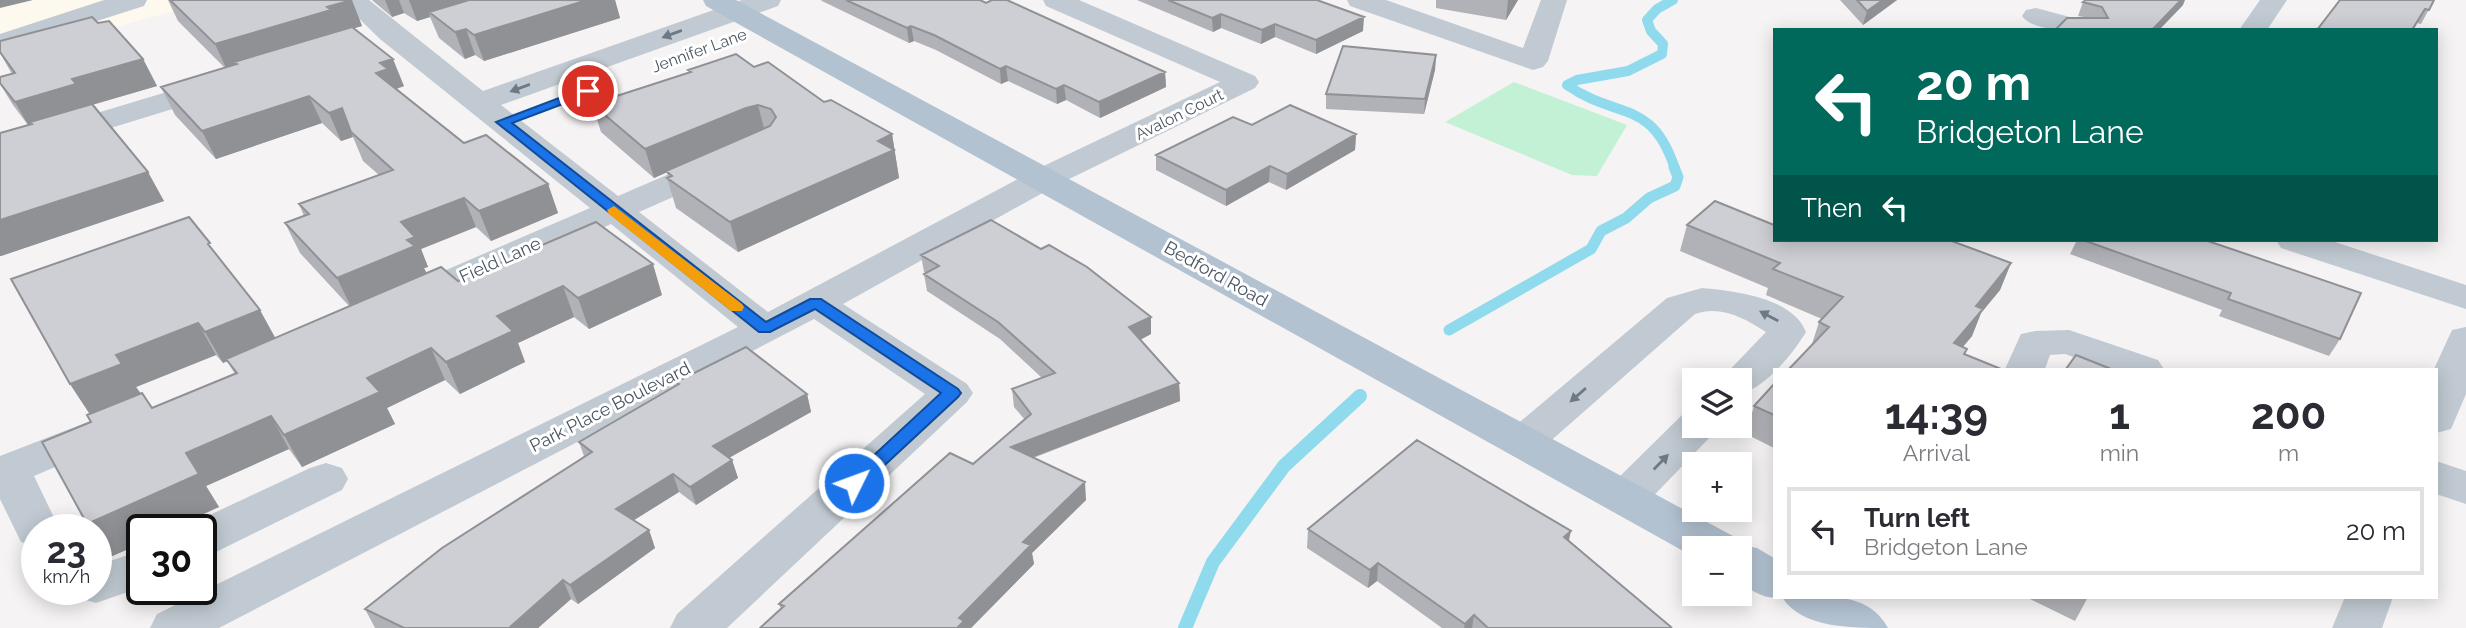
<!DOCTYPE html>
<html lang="en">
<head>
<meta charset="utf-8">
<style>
  body { margin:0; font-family:Raleway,sans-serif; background:#f2f2f3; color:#2b2b33; height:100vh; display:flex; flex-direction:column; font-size:26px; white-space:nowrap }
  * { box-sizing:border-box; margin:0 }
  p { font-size:23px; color:#7c7c81 }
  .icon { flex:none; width:38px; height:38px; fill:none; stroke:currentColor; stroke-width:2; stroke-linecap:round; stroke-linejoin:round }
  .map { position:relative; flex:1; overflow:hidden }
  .drawer { position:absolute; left:1773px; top:368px; width:665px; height:231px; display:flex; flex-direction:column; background:#fff; border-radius:0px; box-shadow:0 4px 18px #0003 }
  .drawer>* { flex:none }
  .top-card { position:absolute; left:1773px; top:28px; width:665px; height:214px; border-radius:0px; box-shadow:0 4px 18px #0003; background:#00695c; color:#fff; overflow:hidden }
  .controls { position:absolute; left:1682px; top:368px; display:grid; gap:14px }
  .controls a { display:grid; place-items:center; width:70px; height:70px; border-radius:0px; background:#fff; box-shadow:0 4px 18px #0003; font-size:35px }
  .speed { position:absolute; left:21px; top:514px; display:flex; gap:14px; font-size:35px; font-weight:700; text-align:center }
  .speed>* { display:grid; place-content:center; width:91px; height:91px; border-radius:50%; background:#fff; box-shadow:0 4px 18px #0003; line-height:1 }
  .speed small { font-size:18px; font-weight:400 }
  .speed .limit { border:4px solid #111; border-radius:10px; background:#fff; color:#111 }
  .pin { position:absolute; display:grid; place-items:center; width:60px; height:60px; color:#fff; margin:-30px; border:4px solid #fff; border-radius:50%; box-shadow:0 2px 7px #0007 }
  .me { position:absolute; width:77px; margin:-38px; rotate:48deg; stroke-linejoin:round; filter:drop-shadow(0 0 5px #0008) }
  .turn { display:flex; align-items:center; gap:24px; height:147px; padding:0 28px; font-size:32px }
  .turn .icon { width:91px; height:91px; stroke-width:2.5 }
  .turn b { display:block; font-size:49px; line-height:60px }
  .then { display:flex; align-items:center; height:66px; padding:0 28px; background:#0003; gap:14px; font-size:26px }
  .eta { display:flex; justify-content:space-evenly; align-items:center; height:119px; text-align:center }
  .eta b { font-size:42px; font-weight:700; line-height:49px }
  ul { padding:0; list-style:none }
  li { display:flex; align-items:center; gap:21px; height:88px; margin:0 14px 10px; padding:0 14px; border:4px solid #e1e1e2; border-radius:0px }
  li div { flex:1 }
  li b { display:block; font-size:26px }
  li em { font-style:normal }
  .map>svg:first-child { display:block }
  .commercial { fill:#fdf9ef }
  .green { fill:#c3f1d5 }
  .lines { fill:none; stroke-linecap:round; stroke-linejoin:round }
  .stream-far2 { stroke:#90daee; stroke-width:10 }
  .stream-far1 { stroke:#90daee; stroke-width:11 }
  .stream { stroke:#90daee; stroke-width:14 }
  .minor { fill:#c1cad2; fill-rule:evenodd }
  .major { fill:#b3c2d1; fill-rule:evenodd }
  .wall { fill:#b0b2b7; fill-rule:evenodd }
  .shaded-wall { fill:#909195 }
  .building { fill:#cdcfd5; stroke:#909195; stroke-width:2 }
  .oneway { fill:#6e7983 }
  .route { fill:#1a73e8; stroke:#114b97; stroke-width:2 }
  .slow { fill:#f59e0b }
  .labels { text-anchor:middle; stroke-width:6; stroke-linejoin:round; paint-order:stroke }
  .far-street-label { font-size:16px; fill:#4a5661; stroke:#fff }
  .street-label { font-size:18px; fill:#4a5661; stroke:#fff }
</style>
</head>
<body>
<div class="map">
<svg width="2466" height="628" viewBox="0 0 2466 628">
  <rect width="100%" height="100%" fill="#f5f3f3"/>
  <!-- commercial -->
  <path class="commercial" d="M0,0h214l-214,59z"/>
  <!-- green -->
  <path class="green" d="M1514,82l113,43 -30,51 -25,-1 -127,-53z"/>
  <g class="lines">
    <!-- stream-far2 -->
    <path class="stream-far2" d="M1673,0l-16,9 -10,11 4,11 12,13 -1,10 -34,17 -51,9 -10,5c50,35 85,13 108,84"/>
    <!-- stream-far1 -->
    <path class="stream-far1" d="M1449,330l142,-81 10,-18 25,-13 23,-20 26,-12 3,-9 -4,-10"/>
    <!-- stream -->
    <path class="stream" d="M1185,628l28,-66 71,-96 76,-70"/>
    <!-- minor -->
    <path class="minor" d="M104,0h43l-3,6 -144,46v-18z
      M340,0h29l114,91 259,-91h39l-3,6 -277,99 117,91 88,-38 12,-3 12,3 4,7 -4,7 -91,40 129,100 263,-140 189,-90 -174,-76 -3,-6h36l176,76 4,6 -4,6 -200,98 -212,118 124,80 6,9 -6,9 -240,226h-57l7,-14 248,-220 -111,-75 -595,309h-69l7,-14 581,-287 -127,-103 -190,84 -13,3 -13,-3 -6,-8 6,-8 195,-84 -210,-169z
      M1347,0h39l137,48 18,-48h26l-19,61 -5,6 -10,3 -183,-64z
      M2260,0h27l-20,30h-28z
      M2036,8l60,16 4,6c-20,0 -65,4 -78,-14l4,-6z
      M217,77l11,3 4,6 -4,6 -228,70v-20z
      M2276,240h53l137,45v24l-185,-61z
      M1702,288c31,3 91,9 104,44 -14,23 -40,55 -66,62v-14h-20l46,-48c-22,-14 -45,-27 -71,-18l-157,138 -15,5 -15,-5 -7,-10 7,-10 159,-134z
      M2466,327v67l-15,35 -15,4 -2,-64 18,-39z
      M2069,330l89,30 6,9h-58l-41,-15 -15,1 -5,14h-40l16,-35 14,-3z
      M1694,412v13h24l-6,10 -71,74 -16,5 -16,-5 -7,-11 7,-11 73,-72z
      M98,418l15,4 6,10 -6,10 -79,34 26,54h-23v17l-16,-5 -21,-43v-43z
      M2436,461l30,10v33l-30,-10z
      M326,463l16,5 6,11 -6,11 -124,61 -17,5v-26h-18l1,-3 126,-59z
      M142,550v37l-46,16 -17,-5 -5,-8h22v-24z
      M2345,597h48l-11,31h-50z"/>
    <!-- major -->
    <path class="major" d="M703,0h33l997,536 4,8 20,4 17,10v39h5c-14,3 -28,-7 -39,-14v-35h-46v9l-988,-551z
      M1782,597c38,0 85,-8 106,31 -37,0 -87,0 -106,-31z"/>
  </g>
  <!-- wall -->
  <path class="wall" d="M168,0h183l11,26 -8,2 50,58 -8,3 68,54 84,41 10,29 -67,28 -15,-14 -55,22 7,18 -4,1 3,6 31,7 138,-59 66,73 -73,34 -15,-12 -56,26 7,19 -65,32 -15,-14 -58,28 8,16 -93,43 -13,-18 -83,37 13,21 -77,23v13l-32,14 -14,-20v-7h-5l-4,-6 4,-102 -1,-8 -20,-30 147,-128 58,82 74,-32 -49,-53 -15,-30 19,-7 -5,-12 80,-29 -16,-14 -10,-24 -12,4 -19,-18 -106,36 -41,-44 -14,-28 64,-19 -47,-47zM216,355l7,8 4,-2 8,13 -83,34 -16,-21z
    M372,0h243l5,18 -136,43 -9,-6 -10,4 -26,-21 -9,-21 -13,4 -13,-8 -12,4z
    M821,0h159l185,72 1,15 -66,31 -34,-18 -9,4 -49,-23 -7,3 -65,-34 -22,-9 -5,2 -87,-42z
    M1137,0h180l46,31 -47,23 -41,-17 -14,7 -40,-16 -8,4z
    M1436,0h82l-12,20 -70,-12z
    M1840,0h57l-34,25z
    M2434,0l-13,24 -4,-1 -4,7h-96z
    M2083,2l100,3 -24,25 -81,-14z
    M98,23l45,36 14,27 -65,19 72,96 -163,55 -1,-123 28,-8 -15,-20 -13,-21v-7l12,-3 -12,-21v-12z
    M1436,55l-1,15 -11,44 -98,-5v-15z
    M754,67l70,35 68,32 7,44 -161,74 -62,-44 -9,-30h1l-1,-6 -13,6 -53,-46 -9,-28 97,-32 -1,-2z
    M1252,125l104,9 -1,16 -69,40 -17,-8 -43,24 -70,-36v-15z
    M1687,225l87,15 237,23 -11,27 -19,23 -9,23 -9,11 4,2 -2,5 -153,-10 7,-22 3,-3 -56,-24 2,-7 -88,-37z
    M2077,240h128l135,99 -11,17 -110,-40 3,-6 -152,-56z
    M921,255l230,62v17l-11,6 39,43 1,18 -147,57 53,42 -54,53 2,11 -63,64h-211l21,-19 -2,-5 194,-140 52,-44 -11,-13 -2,-18 30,-11 -42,-39 -73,-48 -3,-17 2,-1 -2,-1z
    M676,382l131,12 4,18 -82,46 3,2 6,18 -42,27 -17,-13 -45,28 15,10 6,18 -77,56 -7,-5 -33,29h-163l-10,-19 219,-153 -5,-14 98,-57z
    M1774,384v64l-28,-14 8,-28z
    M1308,529l261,11 101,88h-228l-65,-47 -9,7 -61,-40z
    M2026,597h62l-13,24z"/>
  <!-- shaded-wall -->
  <path class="shaded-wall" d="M0,0h33l-33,8z
    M352,0l10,26 -128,36 3,6 -10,2 -12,-26z
    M385,0h14l5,13 -12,4z
    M409,0h74l-54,12 1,5 -13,4z
    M587,0h28l5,18 -136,43 -10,-26z
    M1508,0h10l-12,20z
    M1883,0h14l-34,25 4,-14z
    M2181,0h4l-2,5 -24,25h-7z
    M1221,14v14l-8,4 -1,-14z
    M1364,17l-1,14 -47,23v-14z
    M1275,24v13l-14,7 1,-14z
    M911,26l3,15 -5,2 -2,-15z
    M466,29l9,26 -10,4 -10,-27z
    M1436,55l-1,15 -11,44 1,-15z
    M143,59l14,27 -69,20 -54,23 -3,1 -16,-28 57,-23z
    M393,59l11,27 -8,3 -20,-16 4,-10z
    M1006,66l2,15 -7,3 -1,-15z
    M1165,72l1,15 -66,31 -1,-16z
    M1064,85l2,15 -9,4 -1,-15z
    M309,96l13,27 -106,36 -14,-28z
    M758,105l7,27 -13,3 -98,43 -9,-29 101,-41z
    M342,108l11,29 -12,4 -12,-28z
    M892,134l7,44 -161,74 -8,-30 148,-81z
    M1356,134l-1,16 -69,40 1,-16z
    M1270,166l-1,16 -43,24v-16z
    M148,172l16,29 -163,55h-1v-36z
    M548,184l10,29 -67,28 -12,-30z
    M464,198l12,29 -55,22 7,18 -4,1 4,8 -76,33 -15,-31 64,-56z
    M2011,263l-11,27 -19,23 -9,23 -28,33 10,-26 22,-37z
    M653,264l9,31 -73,34 -11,-31z
    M563,286l11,31 -56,26 7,19 -65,32 -14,-32 51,-46z
    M260,310l17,31 -54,22 -18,-31z
    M1151,317v17l-21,11 -1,-18z
    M198,323l18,32 -80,32 6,9 -51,20 -21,-32 46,-29z
    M431,348l14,32 -58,28 8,16 -93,43 -18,-32 83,-57z
    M1179,383l1,18 -167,64 -2,-18z
    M807,394l4,18 -93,52 -5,-18z
    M271,416l18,33 -83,37 13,21 -50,23h-27v13l-32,14 -14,-20v-7h-5l-4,-6 99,-71z
    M732,460l6,18 -42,27 -6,-18z
    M673,474l6,18 -56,35 -7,-18z
    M1085,482l1,18 -54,53 2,11 -63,64h-14l2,-10 64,-76z
    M649,530l6,18 -77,56 -8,-19z
    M1571,531l-4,18 -3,-12z
    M1378,563l-1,18 -9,7 2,-18z
    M563,580l8,19 -33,29h-29z
    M1474,615l-2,13h-8l1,-4z"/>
  <!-- building -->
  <path class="building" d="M170,0h182l-25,7 4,3 -116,34z
    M469,0h118l-113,35 -8,-6 -11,3 -26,-20z
    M846,0h134l6,3 6,-3h15l158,72 -66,30 -35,-17 -8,4 -50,-23 -6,3 -66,-34 -23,-9 -4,2z
    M1168,0h149l47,17 -48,23 -41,-16 -13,6 -41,-16 -9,4z
    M1857,0h26l-16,11z
    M2086,0h95l-29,30h-97l12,-12h41l-6,-11 -19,-5z
    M2340,0h94l-5,10 -4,-1 -13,21h-95z
    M92,17l6,6 11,-2 34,38 -71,20 4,5 -61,18 -15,-19v-6l15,-4 -15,-21v-11z
    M352,27l41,32 -13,4 8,6 -12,4 88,70 22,-8 62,49 -69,27 -15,-13 -63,24 14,15 -8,3 8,6 -78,32 -52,-55 24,-9 -10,-10 94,-34 -42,-38 -9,-24 -13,5 -20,-17 -107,35 -41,-44 76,-23 -3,-2z
    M1343,46l93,9 -11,44 -99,-5z
    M736,54l18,13 14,-5 56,40 7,-2 61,34 -14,7 16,9 -164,72 -63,-44 5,-2 -6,-5 104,-45 6,-9 -5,-8 -13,-4 -12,3 -101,41 -53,-45 99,-32 -3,-2z
    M92,104l56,68 -148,48v-87l32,-9 -2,-2z
    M1290,105l66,29 -69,40 -17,-8 -44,24 -70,-35 77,-38 19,8z
    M1715,201l59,24v15h175l62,23 -35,43 7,3 -29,34 13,6 -3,5 37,15h-212l40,-42 -10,-5 24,-25 -70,-28 7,-6 -93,-38z
    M189,217l21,26 -2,1 52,66 -55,22 -7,-9 -82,32 6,9 -52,20 -59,-105z
    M991,220l50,29 8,-4 38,22 64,50 -22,10 50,56 -168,64 74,35 -62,60 8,3 -72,73 5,3 -7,7h-197l24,-22 -5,-2 171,-151 23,11 58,-50 -19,-25 43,-16 -57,-51 -74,-48 15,-8 -18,-11z
    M596,222l57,42 -75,34 -15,-12 -66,30 16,15 -67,31 -15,-14 -64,30 13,14 -96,43 -13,-19 -85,37 13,21 -112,50 -45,-82 49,-20 -4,-7 55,-22 10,15 85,-35 -11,-14 215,-92 17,14z
    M2083,240h122l156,53 -21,46 -112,-40 3,-6z
    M746,347l61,47 -94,52 19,14 -42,27 -17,-13 -57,35 33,21 -79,55 -7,-5 -54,48h-105l-39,-19 77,-61 150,-96 -13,-10 100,-58 -3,-2z
    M2076,355l35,14h-45z
    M1774,384v31l-20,-9z
    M1417,440l154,91 -7,6 107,90 -2,1h-181l-14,-13 -9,9 -87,-61 -8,7 -62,-41z"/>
  <!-- one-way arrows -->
  <defs><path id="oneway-solid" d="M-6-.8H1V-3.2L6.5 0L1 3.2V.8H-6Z" transform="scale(1.75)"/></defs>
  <g class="oneway">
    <use href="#oneway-solid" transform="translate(672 34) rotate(160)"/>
    <use href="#oneway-solid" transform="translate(520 88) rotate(160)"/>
    <use href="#oneway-solid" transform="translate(1769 316) rotate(-152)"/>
    <use href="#oneway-solid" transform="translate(1578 395) rotate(139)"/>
    <use href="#oneway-solid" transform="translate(1661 462) rotate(-46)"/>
  </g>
  <!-- route -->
  <path class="route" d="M588,87l4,1v5l-80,30 254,199 44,-23h11l137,90 3,4 -3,4 -98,91h-13l-3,-5 97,-90 -126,-84 -45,23h-11l-263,-210z"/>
  <!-- slow -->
  <path class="slow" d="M614,206l128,98 2,3 -2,4h-11l-122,-97 -2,-4z"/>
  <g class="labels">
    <!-- far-street labels -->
    <g class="far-street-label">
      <text transform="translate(699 50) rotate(-20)" y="6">Jennifer Lane</text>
      <text transform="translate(1179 114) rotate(-26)" y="6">Avalon Court</text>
    </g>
    <!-- street labels -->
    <g class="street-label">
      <text transform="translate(500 260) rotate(-24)" y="6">Field Lane</text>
      <text transform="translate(1216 274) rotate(29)" y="6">Bedford Road</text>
      <text transform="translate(610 407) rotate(-27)" y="6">Park Place Boulevard</text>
    </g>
  </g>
</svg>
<div class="controls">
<a><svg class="icon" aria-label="layers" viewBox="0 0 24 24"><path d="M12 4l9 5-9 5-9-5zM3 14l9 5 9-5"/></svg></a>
<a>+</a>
<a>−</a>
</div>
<div class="speed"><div>23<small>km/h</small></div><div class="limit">30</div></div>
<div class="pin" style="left:588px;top:91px;background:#d93025"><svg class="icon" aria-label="arrive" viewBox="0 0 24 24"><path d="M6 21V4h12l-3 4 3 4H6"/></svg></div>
<svg class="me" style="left:854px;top:483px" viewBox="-20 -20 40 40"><circle r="17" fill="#1a73e8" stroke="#fff" stroke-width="3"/><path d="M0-11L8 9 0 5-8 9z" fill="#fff"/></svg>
<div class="top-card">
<div class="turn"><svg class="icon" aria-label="left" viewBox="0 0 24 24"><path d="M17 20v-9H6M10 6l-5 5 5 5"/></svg><div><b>20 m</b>Bridgeton Lane</div></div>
<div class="then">Then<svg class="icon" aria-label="left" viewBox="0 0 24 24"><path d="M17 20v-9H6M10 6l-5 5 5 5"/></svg></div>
</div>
<section class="drawer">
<div class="eta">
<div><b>14:39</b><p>Arrival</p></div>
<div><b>1</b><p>min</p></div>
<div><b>200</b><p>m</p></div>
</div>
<ul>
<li><svg class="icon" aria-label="left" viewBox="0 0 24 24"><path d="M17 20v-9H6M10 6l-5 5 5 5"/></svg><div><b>Turn left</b><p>Bridgeton Lane</p></div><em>20 m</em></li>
</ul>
</section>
</div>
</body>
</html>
